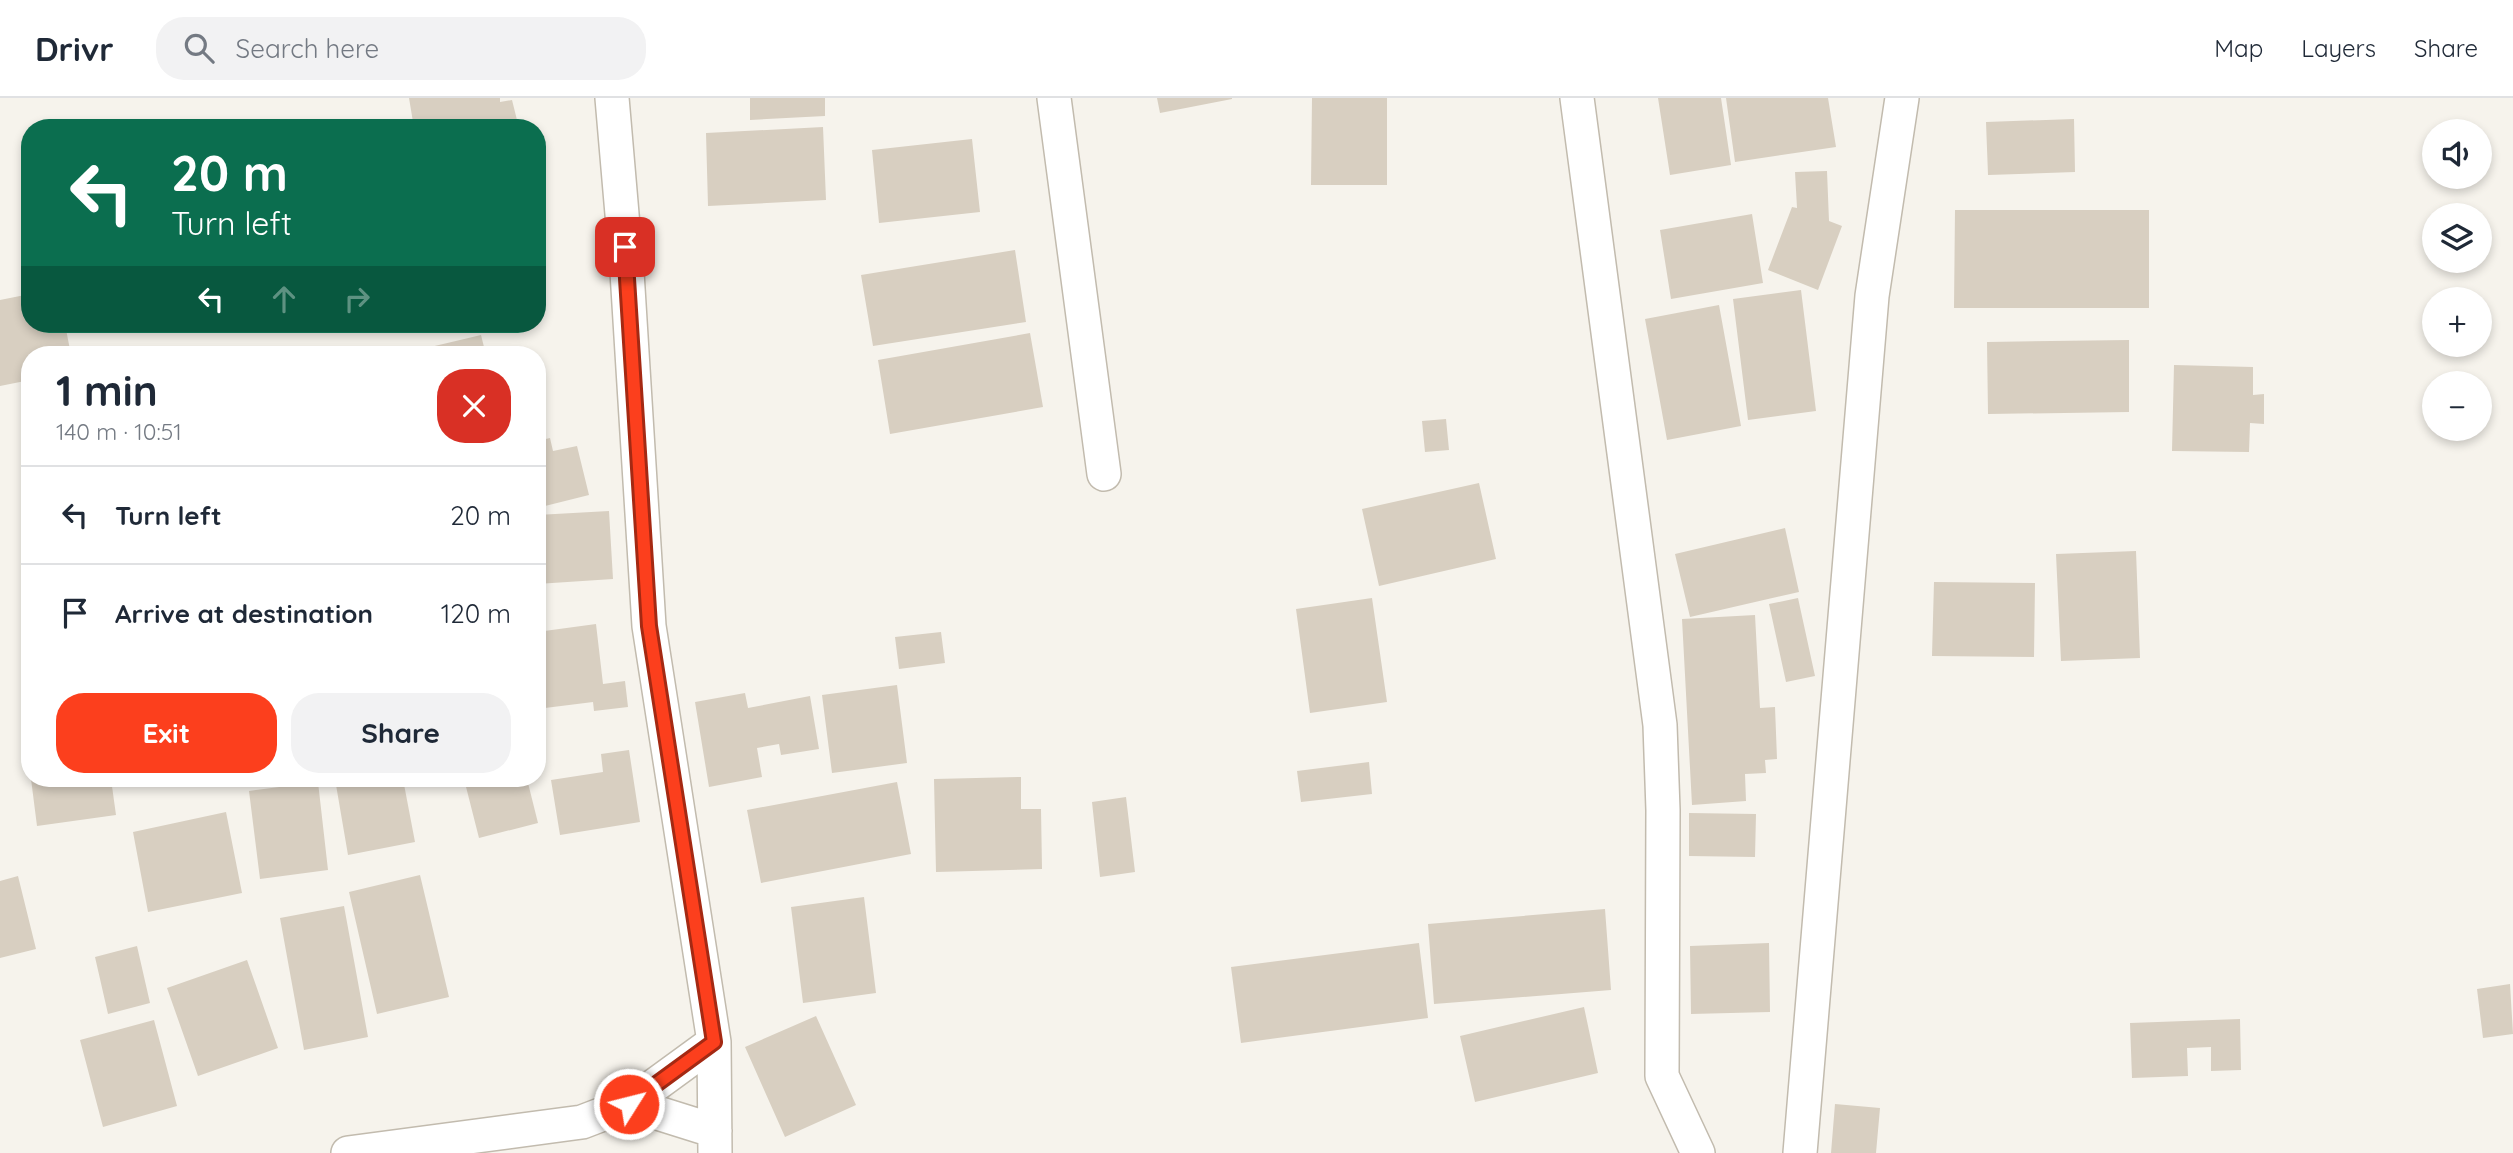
<!DOCTYPE html>
<html lang="en">
<head>
<meta charset="utf-8">
<style>
  body { margin:0; font-family:Quicksand,sans-serif; background:#f2f2f3; color:#1f2937; height:100vh; display:flex; flex-direction:column; font-size:26px; white-space:nowrap }
  * { box-sizing:border-box; margin:0 }
  p { font-size:23px; color:#747a83 }
  .icon { flex:none; width:38px; height:38px; fill:none; stroke:currentColor; stroke-width:2; stroke-linecap:round; stroke-linejoin:round }
  .map { position:relative; flex:1; overflow:hidden }
  .side { position:absolute; left:21px; top:248px; width:525px; height:441px; display:flex; flex-direction:column; background:#fff; border-radius:28px; box-shadow:0 4px 10px #0003 }
  .side>* { flex:none }
  .top-card { position:absolute; left:21px; top:21px; width:525px; height:214px; border-radius:28px; box-shadow:0 4px 10px #0003; background:#0b6e4f; color:#fff; overflow:hidden }
  .buttons { position:absolute; left:2422px; top:21px; display:grid; gap:14px }
  .buttons a { display:grid; place-items:center; width:70px; height:70px; border-radius:50%; background:#fff; box-shadow:0 4px 10px #0003; font-size:35px }
  .pin { position:absolute; display:grid; place-items:center; width:60px; height:60px; color:#fff; margin:-30px; border-radius:14px; box-shadow:0 4px 10px #0006 }
  .me { position:absolute; width:77px; margin:-38px; rotate:54deg; stroke-linejoin:round; filter:drop-shadow(0 0 5px #0008) }
  .turn { display:flex; align-items:center; gap:24px; height:147px; padding:0 35px; font-size:32px }
  .turn .icon { width:91px; height:91px; stroke-width:2.5 }
  .turn b { display:block; font-size:49px; line-height:60px }
  .lanes { display:flex; align-items:center; height:66px; padding:0 35px; background:#0003; justify-content:center; gap:35px; direction:ltr }
  .lanes .off { opacity:.35 }
  .round { display:grid; place-items:center; flex:none; width:74px; height:74px; border-radius:28px; background:#f2f2f3 }
  .overview { display:flex; align-items:center; justify-content:space-between; height:119px; padding:0 35px }
  h1 { font-size:42px; font-weight:700; line-height:52px }
  .button { display:flex; gap:14px; margin-top:auto; padding:14px 35px }
  .button a { flex:1; height:80px; border-radius:28px; background:#fc3f1d; color:#fff; font-size:28px; font-weight:700; line-height:80px; text-align:center }
  .button a+a { background:#f2f2f3; color:#1f2937 }
  ul { padding:0; list-style:none }
  li { display:flex; align-items:center; gap:21px; height:98px; padding:0 35px; border-top:2px solid #e0e1e3 }
  li div { flex:1 }
  li b { display:block; font-size:26px }
  li em { font-style:normal }
  header { display:flex; align-items:center; gap:42px; box-sizing:border-box; height:98px; padding:0 35px; background:#fff; border-bottom:2px solid #e0e1e3 }
  header strong { font-size:33px }
  nav { display:flex; gap:38px; margin-inline-start:auto; font-size:24px }
  .search { width:490px; height:63px; background:#f2f2f3; display:flex; align-items:center; gap:18px; box-sizing:border-box; padding:0 24px; border-radius:28px; color:#747a83; font-size:26px }
  .map>svg:first-child { display:block }
  .building { fill:#d8cfc1 }
  .lines { fill:none; stroke-linecap:round; stroke-linejoin:round }
  .street-casing { stroke:#c2bbae; stroke-width:36 }
  .street { stroke:#fff; stroke-width:33 }
  .route-casing { stroke:#a42913; stroke-width:18 }
  .route { stroke:#fc3f1d; stroke-width:12 }
</style>
</head>
<body>
<header>
<strong>Drivr</strong>
<div class="search"><svg class="icon" aria-label="search" viewBox="0 0 24 24"><circle cx="10" cy="10" r="6"/><path d="M15 15l6 6"/></svg>Search here</div>
<nav><a>Map</a><a>Layers</a><a>Share</a></nav>
</header>
<div class="map">
<svg width="2513" height="1055" viewBox="0 0 2513 1055">
  <rect width="100%" height="100%" fill="#f6f3ec"/>
  <!-- building -->
  <path class="building" d="M409,0h91v4l12,-2 6,24 -20,4h-25l-2,-9 -57,9z
    M750,0h75v18l-75,4z
    M1157,0h75v1l-72,14z
    M1312,0h75v87h-76z
    M1658,0h63l10,67 -61,10z
    M1726,0h102l8,49 -101,15z
    M2074,21l1,53 -87,3 -2,-53z
    M823,29l3,73 -118,6 -2,-73z
    M972,41l8,73 -101,11 -7,-73z
    M1827,73l2,50 13,5 -24,64 -50,-20 24,-63 5,1 -2,-36z
    M1955,112h194v98h-195z
    M1752,116l11,69 -92,16 -11,-69z
    M1015,152l11,72 -153,24 -12,-71z
    M1801,192l15,121 -68,9 -15,-121z
    M30,196v30h35l6,31h-41v25l-30,6v-86z
    M1719,207l22,121 -74,14 -22,-121z
    M1030,235l13,74 -153,27 -12,-74z
    M481,237l5,20h-85v-1z
    M2129,242v72l-141,2 -1,-72z
    M2174,267l79,2v28l11,-1v30l-14,-1 -1,29 -77,-1z
    M1446,321l3,31 -24,2 -3,-31z
    M550,340l3,13 24,-5 12,49 -52,13v-67z
    M1479,385l17,76 -117,27 -17,-77z
    M609,413l4,68 -76,5v-69z
    M1785,430l14,64 -109,25 -15,-63z
    M2136,453l4,107 -79,3 -5,-107z
    M1934,484l101,1 -1,74 -102,-1z
    M1372,500l15,104 -77,11 -14,-104z
    M1798,500l17,78 -29,6 -17,-78z
    M1755,517l5,93 15,-1 2,52 -12,1 1,13 -21,1 1,27 -54,4 -10,-186z
    M596,526l7,60 22,-3 3,26 -34,4 -1,-9 -56,7v-77z
    M941,534l4,31 -46,6 -4,-32z
    M897,587l10,78 -75,10 -10,-78z
    M745,595l3,15 62,-12 9,53 -38,6 -2,-11 -22,4 5,29 -53,10 -14,-85z
    M629,652l11,72 -80,13 -9,-55 52,-8 -2,-18z
    M1369,664l3,32 -71,8 -4,-31z
    M1021,679v32h20l1,60 -106,3 -2,-93z
    M31,681h80l5,36 -79,11z
    M335,681h68l12,63 -67,13z
    M464,681h63l11,44 -59,15z
    M318,684l10,88 -68,9 -11,-88z
    M897,684l14,72 -150,29 -14,-73z
    M1126,699l9,75 -35,5 -8,-75z
    M226,714l16,81 -94,19 -15,-80z
    M1689,715l67,1 -1,43 -66,-1z
    M420,777l29,122 -72,17 -28,-122z
    M18,778l18,73 -36,9v-77z
    M864,799l12,96 -73,10 -12,-96z
    M344,808l24,131 -64,13 -24,-132z
    M1605,811l6,81 -177,14 -6,-80z
    M1419,845l9,75 -187,25 -10,-76z
    M1769,845l1,69 -79,2 -1,-68z
    M137,848l13,57 -42,11 -13,-57z
    M247,862l31,88 -80,28 -31,-88z
    M2510,886l3,50 -30,4 -6,-49z
    M1584,909l14,66 -123,29 -15,-66z
    M816,918l40,89 -71,32 -40,-90z
    M2240,921l1,51 -30,1v-24l-24,1 1,28 -56,2 -2,-55z
    M154,922l23,86 -74,21 -23,-87z
    M1835,1006l45,4 -4,45h-45z"/>
  <g class="lines">
    <!-- street casing -->
    <g class="street-casing">
      <path id="street" d="M612,0l15,174 22,354 65,416 1,111
        M1054,0l50,376
        M1577,0l83,627 3,85 -1,266 36,77
        M629,1006l86,27
        M348,1055l234,-31 47,-18 85,-62
        M1800,1055l72,-857 30,-198"/>
    </g>
    <!-- street -->
    <use href="#street" class="street"/>
  </g>
  <g class="lines">
    <!-- route casing -->
    <g class="route-casing">
      <path id="route" d="M625,149l24,379 65,416 -85,62"/>
    </g>
    <!-- route -->
    <use href="#route" class="route"/>
  </g>
</svg>
<div class="buttons">
<a><svg class="icon" aria-label="sound" viewBox="0 0 24 24"><path d="M4 9h4l5-4v14l-5-4H4zM17 9q2 3 0 6"/></svg></a>
<a><svg class="icon" aria-label="layers" viewBox="0 0 24 24"><path d="M12 4l9 5-9 5-9-5zM3 14l9 5 9-5"/></svg></a>
<a>+</a>
<a>−</a>
</div>
<div class="pin" style="left:625px;top:149px;background:#d93025"><svg class="icon" aria-label="arrive" viewBox="0 0 24 24"><path d="M6 21V4h12l-3 4 3 4H6"/></svg></div>
<svg class="me" style="left:629px;top:1006px" viewBox="-20 -20 40 40"><circle r="17" fill="#fc3f1d" stroke="#fff" stroke-width="3"/><path d="M0-11L8 9 0 5-8 9z" fill="#fff"/></svg>
<div class="top-card">
<div class="turn"><svg class="icon" aria-label="left" viewBox="0 0 24 24"><path d="M17 20v-9H6M10 6l-5 5 5 5"/></svg><div><b>20 m</b>Turn left</div></div>
<div class="lanes"><svg class="icon" aria-label="left" viewBox="0 0 24 24"><path d="M17 20v-9H6M10 6l-5 5 5 5"/></svg><svg class="icon off" aria-label="ahead" viewBox="0 0 24 24"><path d="M12 20V5M6 11l6-6 6 6"/></svg><svg class="icon off" aria-label="right" viewBox="0 0 24 24"><path d="M7 20v-9h11M14 6l5 5-5 5"/></svg></div>
</div>
<section class="side">
<div class="overview"><div><h1>1 min</h1><p>140 m · 10:51</p></div><a class="round" style="background:#d93025;color:#fff"><svg class="icon" aria-label="close" viewBox="0 0 24 24"><path d="M6 6l12 12M18 6L6 18"/></svg></a></div>
<ul>
<li><svg class="icon" aria-label="left" viewBox="0 0 24 24"><path d="M17 20v-9H6M10 6l-5 5 5 5"/></svg><div><b>Turn left</b></div><em>20 m</em></li>
<li><svg class="icon" aria-label="arrive" viewBox="0 0 24 24"><path d="M6 21V4h12l-3 4 3 4H6"/></svg><div><b>Arrive at destination</b></div><em>120 m</em></li>
</ul>
<div class="button"><a>Exit</a><a>Share</a></div>
</section>
</div>
</body>
</html>
